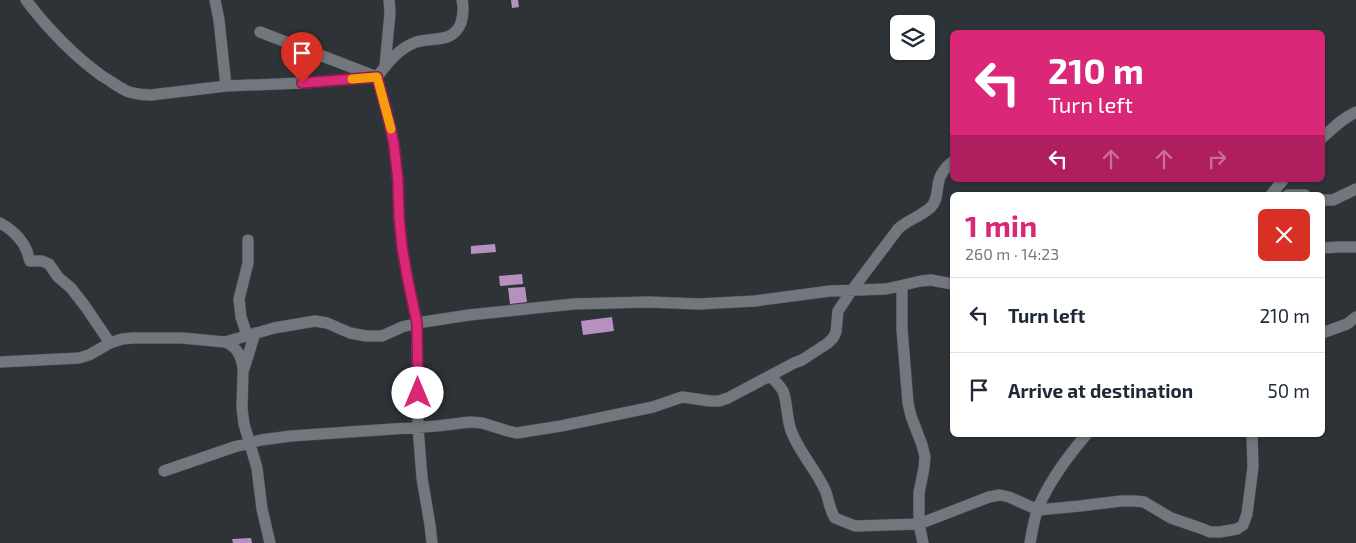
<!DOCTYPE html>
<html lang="en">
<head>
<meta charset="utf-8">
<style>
  body { margin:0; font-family:"Exo 2",sans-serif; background:#f2f2f3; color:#1f2937; height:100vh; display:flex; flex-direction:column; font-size:19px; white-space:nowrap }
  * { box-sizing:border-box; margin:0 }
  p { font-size:16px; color:#747a83 }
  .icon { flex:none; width:28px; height:28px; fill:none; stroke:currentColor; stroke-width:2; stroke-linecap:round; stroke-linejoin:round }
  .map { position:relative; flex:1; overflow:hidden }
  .panel { position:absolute; left:950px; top:192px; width:375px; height:245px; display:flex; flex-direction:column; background:#fff; border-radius:8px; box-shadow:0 1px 4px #0004 }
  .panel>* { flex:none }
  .hud { position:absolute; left:950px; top:30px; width:375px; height:152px; border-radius:8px; box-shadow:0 1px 4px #0004; background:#db2777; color:#fff; overflow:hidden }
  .controls { position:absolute; left:890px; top:15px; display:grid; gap:10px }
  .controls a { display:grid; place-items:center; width:45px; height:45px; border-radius:8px; background:#fff; box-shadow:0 1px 4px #0004; font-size:25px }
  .pin { position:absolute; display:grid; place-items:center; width:42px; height:42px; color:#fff; margin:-51px -21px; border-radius:50% 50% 50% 0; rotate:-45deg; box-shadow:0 0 5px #0007 }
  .pin .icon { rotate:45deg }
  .me { position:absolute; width:55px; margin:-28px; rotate:0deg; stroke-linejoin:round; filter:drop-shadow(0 0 4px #0008) }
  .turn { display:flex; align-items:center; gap:18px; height:105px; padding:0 15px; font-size:22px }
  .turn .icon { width:65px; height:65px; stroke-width:2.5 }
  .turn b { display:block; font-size:35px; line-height:42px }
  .lanes { display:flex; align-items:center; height:48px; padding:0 15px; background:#0003; justify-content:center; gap:25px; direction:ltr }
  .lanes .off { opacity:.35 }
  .round { display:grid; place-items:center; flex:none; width:52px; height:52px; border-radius:8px; background:#f2f2f3 }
  .overview { display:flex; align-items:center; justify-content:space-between; height:85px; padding:0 15px }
  h1 { font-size:30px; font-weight:700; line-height:38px; color:#db2777 }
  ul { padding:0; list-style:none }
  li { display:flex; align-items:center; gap:15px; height:75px; padding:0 15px; border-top:1px solid #e0e1e3 }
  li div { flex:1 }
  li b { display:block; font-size:19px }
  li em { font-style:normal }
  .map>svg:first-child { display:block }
  .building { fill:#b691bf }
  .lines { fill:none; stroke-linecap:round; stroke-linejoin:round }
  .street-casing { stroke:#4b4f53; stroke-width:12 }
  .street { stroke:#71777d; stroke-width:11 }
  .route-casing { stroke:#8e194d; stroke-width:12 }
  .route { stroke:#db2777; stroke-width:9 }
  .slow { stroke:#f59e0b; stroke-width:9 }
</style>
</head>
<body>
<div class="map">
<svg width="1356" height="543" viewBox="0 0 1356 543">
  <rect width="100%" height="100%" fill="#2e3338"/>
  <!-- building -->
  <path class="building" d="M511,0h7l1,7 -7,1z
    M495,244l1,8 -25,2v-8z
    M522,274l1,10 -23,2 -1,-10z
    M525,287l2,15 -17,2 -2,-16z
    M612,317l2,14 -31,4 -2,-14z
    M251,538l1,5h-19l-1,-4z"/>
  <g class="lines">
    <!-- street casing -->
    <g class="street-casing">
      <path id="street" d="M26,0c22,29 47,55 76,76 9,5 17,12 27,16 7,2 15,3 22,3l75,-9 76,-3 75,-6c10,-13 21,-28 37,-34 17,-7 38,2 47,-20 2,-7 3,-15 1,-23
        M215,0l4,20 7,66
        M260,32l117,45 11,40 6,28 4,36 1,36 3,30 6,34 9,42 1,104 4,51 8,47 2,18
        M385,66l5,-53 -1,-13
        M1322,138c11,-10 21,-20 34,-26
        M1271,195l12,-15
        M1288,195h17
        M1322,200h11l23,-11
        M0,223c10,5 21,15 26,26 2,4 2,8 4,12h12l7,3 9,13 13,11 14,18 25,37
        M1322,248l17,-1h17
        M902,286v43l6,74 3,13 11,29 3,12 -1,11 -5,25v31l4,19
        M255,333l-12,39 -1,36 2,16 13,44 5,41 8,34
        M1322,333l25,-9 9,-7
        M247,335l-6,-18 -2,-18 9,-36v-23
        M225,342c12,5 16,13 18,26
        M0,362l79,-4 10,-3 21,-12 12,-4 11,-1h49l43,4 49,-14 41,-7 12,2 23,10 16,3h16l20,-9 15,-4 52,-8 104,-11 75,-2 51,2 56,-3 75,-10 56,-2 35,-8 10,-1 21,4
        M771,376c4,5 9,10 12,15 5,13 3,28 9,42 8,20 24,37 33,57 4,9 4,19 10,28l20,8 64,-2 70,-27 11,-2 9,2 29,13 42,-4 41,-5h14l9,1 27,16 32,11 7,3h10l17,-3 6,-4 4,-11 6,-47 -1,-32
        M164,471l70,-24 27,-7 30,-4 146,-10 33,-4 12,1 26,8 9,2 44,-7 92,-19 29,-10 28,4h9l9,-3 66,-35 8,-3 26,-17 5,-5 3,-6 2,-21 14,-21 46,-61c9,-9 24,-13 33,-22 8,-8 5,-20 9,-30 3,-6 7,-11 12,-15
        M1030,543c2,-12 4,-24 8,-35 11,-26 30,-52 48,-73"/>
    </g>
    <!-- street -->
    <use href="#street" class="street"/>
  </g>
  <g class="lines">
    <!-- route casing -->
    <g class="route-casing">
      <path id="route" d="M302,83l75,-6 11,40 6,28 4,36 1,35 3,31 6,34 9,42 1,70"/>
    </g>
    <!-- route -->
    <use href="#route" class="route"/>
    <!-- slow -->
    <path class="slow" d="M352,79l25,-2 14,52"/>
  </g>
</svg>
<div class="controls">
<a><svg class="icon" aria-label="layers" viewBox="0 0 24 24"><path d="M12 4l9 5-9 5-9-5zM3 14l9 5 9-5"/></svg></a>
</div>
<div class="pin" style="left:302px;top:83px;background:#d93025"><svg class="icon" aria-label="arrive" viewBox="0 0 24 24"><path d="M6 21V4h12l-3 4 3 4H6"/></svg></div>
<svg class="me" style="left:418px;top:393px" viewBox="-20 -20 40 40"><circle r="19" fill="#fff"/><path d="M0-13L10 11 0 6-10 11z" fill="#db2777"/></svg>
<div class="hud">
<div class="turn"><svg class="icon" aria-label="left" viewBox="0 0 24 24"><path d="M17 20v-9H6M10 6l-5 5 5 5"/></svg><div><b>210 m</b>Turn left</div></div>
<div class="lanes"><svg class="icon" aria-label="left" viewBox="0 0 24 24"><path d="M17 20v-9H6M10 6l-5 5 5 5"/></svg><svg class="icon off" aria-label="ahead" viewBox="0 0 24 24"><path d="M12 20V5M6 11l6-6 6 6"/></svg><svg class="icon off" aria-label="ahead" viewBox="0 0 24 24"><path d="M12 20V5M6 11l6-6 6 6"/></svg><svg class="icon off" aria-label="right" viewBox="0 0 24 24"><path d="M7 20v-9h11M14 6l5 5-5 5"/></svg></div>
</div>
<section class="panel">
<div class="overview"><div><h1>1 min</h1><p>260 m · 14:23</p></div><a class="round" style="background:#d93025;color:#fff"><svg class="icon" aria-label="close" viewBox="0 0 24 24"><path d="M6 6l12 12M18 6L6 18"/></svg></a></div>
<ul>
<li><svg class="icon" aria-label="left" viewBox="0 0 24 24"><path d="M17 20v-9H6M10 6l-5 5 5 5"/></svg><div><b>Turn left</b></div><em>210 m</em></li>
<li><svg class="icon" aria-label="arrive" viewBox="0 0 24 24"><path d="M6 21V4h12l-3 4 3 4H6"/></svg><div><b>Arrive at destination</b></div><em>50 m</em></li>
</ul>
</section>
</div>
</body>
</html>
